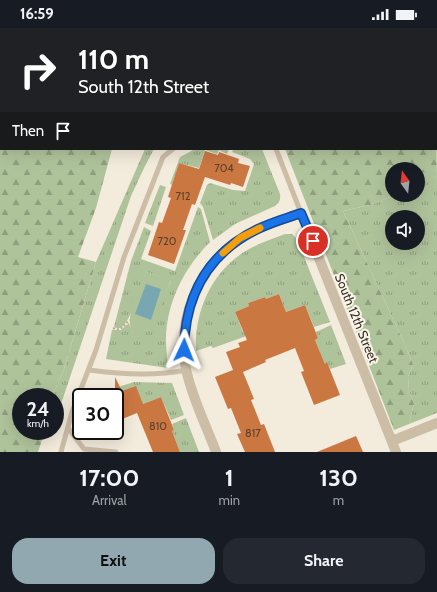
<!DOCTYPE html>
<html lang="en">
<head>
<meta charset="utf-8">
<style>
  body { margin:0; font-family:Cabin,sans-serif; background:#242831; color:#f1f3f6; height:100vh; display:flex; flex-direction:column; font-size:15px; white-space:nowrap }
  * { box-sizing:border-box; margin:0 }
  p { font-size:13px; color:#9ea1a6 }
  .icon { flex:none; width:22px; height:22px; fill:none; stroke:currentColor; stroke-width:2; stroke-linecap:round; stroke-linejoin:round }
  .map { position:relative; height:424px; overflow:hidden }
  .details { display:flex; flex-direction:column; background:#171b24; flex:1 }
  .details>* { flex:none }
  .banner { position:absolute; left:0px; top:0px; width:437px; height:122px; box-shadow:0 4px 16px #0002; background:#202124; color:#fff; overflow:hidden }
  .needle { width:26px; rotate:345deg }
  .fabs { position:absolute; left:385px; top:134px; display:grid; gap:8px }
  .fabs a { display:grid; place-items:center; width:40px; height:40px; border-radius:50%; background:#171b24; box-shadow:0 4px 16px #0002; font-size:20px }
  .speed { position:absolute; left:12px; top:360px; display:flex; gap:8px; font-size:20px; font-weight:700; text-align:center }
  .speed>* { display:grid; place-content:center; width:52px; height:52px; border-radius:50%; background:#171b24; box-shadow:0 4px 16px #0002; line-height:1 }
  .speed small { font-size:10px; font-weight:400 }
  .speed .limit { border:2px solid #111; border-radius:6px; background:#fff; color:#111 }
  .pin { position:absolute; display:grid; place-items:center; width:34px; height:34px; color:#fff; margin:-17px; border:2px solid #fff; border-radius:50%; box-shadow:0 1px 4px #0007 }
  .me { position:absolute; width:44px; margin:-22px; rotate:2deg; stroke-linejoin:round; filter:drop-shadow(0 0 3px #0008) }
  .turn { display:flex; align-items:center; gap:14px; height:84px; padding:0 12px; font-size:18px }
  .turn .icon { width:52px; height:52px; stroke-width:2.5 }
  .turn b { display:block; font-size:28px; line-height:34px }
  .then { display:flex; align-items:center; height:38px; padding:0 12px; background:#0003; gap:8px; font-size:15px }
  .eta { display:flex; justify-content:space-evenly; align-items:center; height:68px; text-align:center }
  .eta b { font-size:24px; font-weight:800; line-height:28px }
  .cta { display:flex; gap:8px; margin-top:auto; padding:8px 12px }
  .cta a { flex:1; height:46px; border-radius:16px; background:#91a8b0; color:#111; font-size:16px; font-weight:800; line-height:46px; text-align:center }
  .cta a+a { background:#242831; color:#f1f3f6 }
  .status { display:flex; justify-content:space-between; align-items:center; height:28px; padding:0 20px; background:#171b24; direction:ltr }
  .status svg { height:11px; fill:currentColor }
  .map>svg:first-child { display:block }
  .grass { fill:url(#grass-tufts); fill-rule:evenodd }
  .forest { fill:url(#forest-firs) }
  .pitch { fill:#afc39b }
  .water { fill:#79a7b1 }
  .building { fill:#cb7742 }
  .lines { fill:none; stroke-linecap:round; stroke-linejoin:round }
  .path { stroke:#b8a791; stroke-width:2; stroke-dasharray:2 2; stroke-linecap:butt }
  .service { stroke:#ccbda7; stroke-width:5 }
  .minor { stroke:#ccbda7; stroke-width:10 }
  .route-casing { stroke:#114b97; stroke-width:10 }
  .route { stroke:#1a73e8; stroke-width:7 }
  .slow { stroke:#f59e0b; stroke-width:7 }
  .labels { text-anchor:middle; stroke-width:4; stroke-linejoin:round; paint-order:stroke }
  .number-label { font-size:11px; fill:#5d412e }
  .street-label { font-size:13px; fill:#382f28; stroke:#faf5e8 }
</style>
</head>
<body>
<div class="status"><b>16:59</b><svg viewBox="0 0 49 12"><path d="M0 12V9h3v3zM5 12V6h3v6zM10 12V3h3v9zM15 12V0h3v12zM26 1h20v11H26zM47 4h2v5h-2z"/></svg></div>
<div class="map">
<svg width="437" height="424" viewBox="0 0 437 424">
  <defs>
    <pattern id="grass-tufts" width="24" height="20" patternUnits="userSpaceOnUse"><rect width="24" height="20" fill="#afc39b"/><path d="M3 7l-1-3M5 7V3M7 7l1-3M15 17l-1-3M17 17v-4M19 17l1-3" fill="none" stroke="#8f9f7e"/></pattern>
    <pattern id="forest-firs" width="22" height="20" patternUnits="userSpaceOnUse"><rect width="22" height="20" fill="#afc39b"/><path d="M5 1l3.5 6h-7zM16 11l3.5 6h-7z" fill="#8f9f7e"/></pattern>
  </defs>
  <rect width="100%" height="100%" fill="#f3ebdb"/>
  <!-- grass -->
  <path class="grass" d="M145,121h9l-10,19 -13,28 -69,205 -7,17v-21h-3l12,-28 32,-107z
    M195,121h34l-2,5 -8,-4 -2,4 -12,-4 -6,18 -20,-5 -7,22 -2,-1 10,-27z
    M234,121h28l18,45c1,6 -1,9 -5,12l-40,18 -22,16 -10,-33 -3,-4 7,-18 3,-2 23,7 12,1 9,-27 -4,-5 -18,-7z
    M424,143l13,7v235l-28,11 5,-20 -5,-13 -1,-14 5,-13 -7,-17 -63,-136 27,-6 25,-10h23v-16zM392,189h26v26h-26z
    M160,157l6,2 -13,39 -8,-3z
    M198,179l3,2 9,33c-25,25 -43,59 -44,96 0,10 1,20 2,30l-62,-9 6,-29h9l8,-7 4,11 14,-3 2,-4 3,-2 19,-44 -25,-9c-4,11 -15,52 -26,56 -3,0 -4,0 -6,-1l17,-66 13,-34 7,4 -10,28 34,12z
    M285,206h7l5,5 33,83 -16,5 -9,-22 -19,7 -7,-18 -13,5 -1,-2 -17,6 1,3 -14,6 8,20 14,-6 9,3 -53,19 -2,-2 -15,5c-2,-42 18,-85 57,-104 10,-5 21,-9 32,-13z
    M331,297l15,39 -16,5 -3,-6 -2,1 -10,-24 3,-2 -2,-6z
    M134,354l38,1 12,32 -13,5 -10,-23 -18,7 -21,-13 -1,-2 -5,2 -1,-3z
    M186,390l13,34h-19l-8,-21 2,-1 -2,-6z"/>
  <!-- forest -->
  <path class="forest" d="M0,71h1v50h111l-16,59 -18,49 18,5 -32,107 -12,28h-31v34h24l-7,21h-38z
    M436,91l1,59 -13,-6 -6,7v-10h-26v26h3l-25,10 -27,6 63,136 7,17 -5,13 1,14 5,13 -5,20 -15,6 -109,-281h151z"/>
  <!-- pitch -->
  <path class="pitch" d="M146,244l25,8 -16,44c-10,3 -8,17 -22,10 -10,-16 7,-46 13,-62z"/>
  <!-- water -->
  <path class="water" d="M146,256l15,5 -10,31 -16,-6z"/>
  <!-- building -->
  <path class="building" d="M205,123l13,4 1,-3 20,7 -1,4 12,3 -7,21 -12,-4 -1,2 -25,-8 -10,28 -3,-1 -9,26h3l-12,34 -26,-9 11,-33 3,1 9,-25 -3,-1 11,-34 20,6z
    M279,266l7,18 19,-7 13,33 -3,2 10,24 2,-2 13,33 -26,10 -13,-33 3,-1 -9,-23 -30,12 1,2 -23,10 11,27 -3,1 10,25 3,-1 11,28h-30l-8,-18 4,-1 -10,-25 -3,1 -13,-32 18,-7 -7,-18 14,-5 -2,-4 9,-3 -12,-28 14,-6 -1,-3 17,-6 1,2z
    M115,349l7,14 14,-5 7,18 18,-7 13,33 -2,1 8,21h-27l-16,-39 -22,9z
    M356,408l7,16h-46z"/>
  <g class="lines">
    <!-- path -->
    <path class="path" d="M113,300c9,4 10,-3 17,-8"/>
    <!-- service -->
    <path class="service" d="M276,121l25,64
      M89,342c30,4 68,6 97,0
      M68,400l16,21 32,3
      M61,424l11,-40 24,-62 28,-93 39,-100 10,-8"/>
    <!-- minor -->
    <path class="minor" d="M392,413l45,-18
      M216,424c-10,-27 -24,-54 -30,-83 -10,-49 12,-102 54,-130 18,-13 41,-19 61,-26l95,239"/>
  </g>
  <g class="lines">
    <!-- route casing -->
    <g class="route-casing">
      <path id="route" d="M184,322c1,-55 24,-97 74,-121 14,-7 29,-11 43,-16l12,28"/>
    </g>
    <!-- route -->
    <use href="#route" class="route"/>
    <!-- slow -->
    <path class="slow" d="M223,225l17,-15 20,-10"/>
  </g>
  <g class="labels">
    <!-- number labels -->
    <g class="number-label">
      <text x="224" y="144">704</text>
      <text x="183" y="172">712</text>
      <text x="167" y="217">720</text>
      <text x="158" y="402">810</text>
      <text x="253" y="409">817</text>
    </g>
    <!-- street labels -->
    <g class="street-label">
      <text transform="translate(357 290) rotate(68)" y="5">South 12th Street</text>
    </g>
  </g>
</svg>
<div class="fabs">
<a><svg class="needle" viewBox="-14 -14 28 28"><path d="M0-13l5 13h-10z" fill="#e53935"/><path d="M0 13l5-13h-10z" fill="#9ea1a6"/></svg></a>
<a><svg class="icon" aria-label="sound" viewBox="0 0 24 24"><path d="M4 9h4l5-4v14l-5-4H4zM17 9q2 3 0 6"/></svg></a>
</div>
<div class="speed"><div>24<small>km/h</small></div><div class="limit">30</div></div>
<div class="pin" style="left:313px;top:213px;background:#d93025"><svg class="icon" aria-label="arrive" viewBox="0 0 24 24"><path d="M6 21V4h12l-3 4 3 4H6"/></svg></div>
<svg class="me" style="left:184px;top:322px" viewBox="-20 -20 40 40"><path d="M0-17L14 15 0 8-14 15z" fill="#1a73e8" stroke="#fff" stroke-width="4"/></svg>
<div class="banner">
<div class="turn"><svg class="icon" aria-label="right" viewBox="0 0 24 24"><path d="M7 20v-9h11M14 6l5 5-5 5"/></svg><div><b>110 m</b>South 12th Street</div></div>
<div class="then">Then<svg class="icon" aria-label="arrive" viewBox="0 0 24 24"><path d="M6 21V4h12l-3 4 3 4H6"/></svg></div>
</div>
</div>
<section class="details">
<div class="eta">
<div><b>17:00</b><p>Arrival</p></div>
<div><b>1</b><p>min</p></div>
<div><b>130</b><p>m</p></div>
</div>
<div class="cta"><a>Exit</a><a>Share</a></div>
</section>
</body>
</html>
